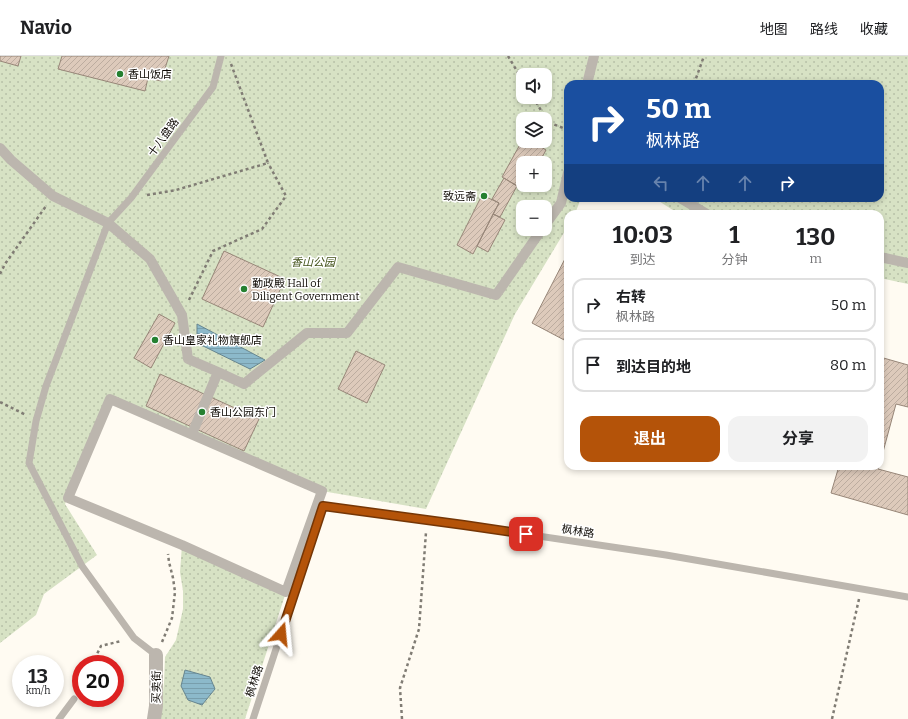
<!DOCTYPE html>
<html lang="zh">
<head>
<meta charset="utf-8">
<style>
  body { margin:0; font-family:Bitter,"Noto Sans SC",serif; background:#f2f2f2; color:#202124; height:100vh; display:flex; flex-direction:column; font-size:15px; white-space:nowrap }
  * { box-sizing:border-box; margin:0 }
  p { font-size:13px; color:#757577 }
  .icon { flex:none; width:22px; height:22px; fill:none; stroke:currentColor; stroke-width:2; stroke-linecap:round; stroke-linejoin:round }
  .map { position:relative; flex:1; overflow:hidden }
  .sheet { position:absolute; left:564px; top:154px; width:320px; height:260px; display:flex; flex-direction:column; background:#fff; border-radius:12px; box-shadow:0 2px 6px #0003 }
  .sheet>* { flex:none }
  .guide { position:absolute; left:564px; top:24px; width:320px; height:122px; border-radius:12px; box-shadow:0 2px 6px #0003; background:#1a4fa0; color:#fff; overflow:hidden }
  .tools { position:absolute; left:516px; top:12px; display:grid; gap:8px }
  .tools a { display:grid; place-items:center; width:36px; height:36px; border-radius:8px; background:#fff; box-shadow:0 2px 6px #0003; font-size:20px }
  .speed { position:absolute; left:12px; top:599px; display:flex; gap:8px; font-size:20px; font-weight:700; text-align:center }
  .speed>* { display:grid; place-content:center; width:52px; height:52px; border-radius:50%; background:#fff; box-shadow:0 2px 6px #0003; line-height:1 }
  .speed small { font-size:10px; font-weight:400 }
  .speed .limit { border:6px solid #d22; background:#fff; color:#111 }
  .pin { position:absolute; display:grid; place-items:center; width:34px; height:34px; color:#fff; margin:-17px; border-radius:8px; box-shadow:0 2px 6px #0006 }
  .me { position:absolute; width:44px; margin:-22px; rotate:18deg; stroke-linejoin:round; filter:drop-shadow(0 0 3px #0008) }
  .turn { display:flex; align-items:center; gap:14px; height:84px; padding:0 16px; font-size:18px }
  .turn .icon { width:52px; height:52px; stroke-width:2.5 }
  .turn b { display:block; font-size:28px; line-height:34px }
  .lanes { display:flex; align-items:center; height:38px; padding:0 16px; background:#0003; justify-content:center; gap:20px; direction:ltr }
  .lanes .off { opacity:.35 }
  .eta { display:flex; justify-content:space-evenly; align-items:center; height:68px; text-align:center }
  .eta b { font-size:24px; font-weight:700; line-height:28px }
  .cta { display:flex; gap:8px; margin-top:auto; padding:8px 16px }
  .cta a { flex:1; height:46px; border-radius:12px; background:#b45309; color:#fff; font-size:16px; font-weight:700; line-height:46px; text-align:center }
  .cta a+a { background:#f2f2f2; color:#202124 }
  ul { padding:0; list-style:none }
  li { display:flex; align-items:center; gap:12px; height:54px; margin:0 8px 6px; padding:0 8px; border:2px solid #e0e0e0; border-radius:12px }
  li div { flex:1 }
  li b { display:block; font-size:15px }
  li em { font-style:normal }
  header { display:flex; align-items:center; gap:24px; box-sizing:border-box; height:56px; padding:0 20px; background:#fff; border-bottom:1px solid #e0e0e0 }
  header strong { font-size:19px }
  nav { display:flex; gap:22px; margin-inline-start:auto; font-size:14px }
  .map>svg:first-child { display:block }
  .park { fill:url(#park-dots); fill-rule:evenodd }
  .water { fill:url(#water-rules); stroke:#66858f }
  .building { fill:url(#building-hatch); stroke:#978678 }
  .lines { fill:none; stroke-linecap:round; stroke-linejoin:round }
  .path { stroke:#807c74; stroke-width:2.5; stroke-dasharray:3 3; stroke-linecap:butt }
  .service { stroke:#bcb6ae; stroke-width:7 }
  .pedestrian { stroke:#bcb6ae; stroke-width:10 }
  .minor { stroke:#bcb6ae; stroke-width:14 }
  .route-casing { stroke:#753606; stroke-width:10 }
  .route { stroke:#b45309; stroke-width:7 }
  .poi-dot { fill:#258031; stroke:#fff; stroke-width:1.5 }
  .labels { text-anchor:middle; stroke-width:3; stroke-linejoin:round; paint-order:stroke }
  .poi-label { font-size:11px; fill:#0f0b05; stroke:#fff; text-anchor:start }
  .street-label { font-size:11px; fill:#0f0b05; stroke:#fff }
  .park-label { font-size:11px; font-style:italic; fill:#3f4f15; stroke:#fff }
</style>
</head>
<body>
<header>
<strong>Navio</strong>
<nav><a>地图</a><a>路线</a><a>收藏</a></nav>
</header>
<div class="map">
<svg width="908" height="663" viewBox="0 0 908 663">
  <defs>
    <pattern id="park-dots" width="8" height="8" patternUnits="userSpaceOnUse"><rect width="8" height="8" fill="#d7e2c4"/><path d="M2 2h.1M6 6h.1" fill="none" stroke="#b7c1a7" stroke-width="1.8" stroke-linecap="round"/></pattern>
    <pattern id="water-rules" width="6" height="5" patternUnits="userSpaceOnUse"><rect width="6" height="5" fill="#8cb9ca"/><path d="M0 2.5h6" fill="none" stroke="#789eac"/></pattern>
    <pattern id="building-hatch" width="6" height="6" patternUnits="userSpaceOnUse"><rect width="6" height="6" fill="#ddcabb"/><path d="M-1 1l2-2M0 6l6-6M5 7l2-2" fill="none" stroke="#bcac9f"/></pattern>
  </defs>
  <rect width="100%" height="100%" fill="#fffbf2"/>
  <!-- park -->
  <path class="park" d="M0,0h908v228l-28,-6v-64h-201l-25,-16h226v-114h-312v114h13l-6,16h-7v12l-53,88 -89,195 -104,-18 -212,-92 -45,105 32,51 -53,39 -8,21 -36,28zM523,19h22v22h-22zM523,63h22v22h-22zM523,107h22v22h-22zM523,151h22v22h-22z
    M182,489l104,47 -41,127h-85l4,-36 1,-26 11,-17 7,-31v-18l-3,-19z"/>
  <!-- water -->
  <path class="water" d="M197,268l68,36 -15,9 -53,-26z
    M185,614l25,7 5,12 -13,16 -14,-5 -7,-14z"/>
  <!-- building -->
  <path class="building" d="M0,0h21l-3,10 -18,-5z
    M62,0h107l-8,25 -13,-3 -3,13 -87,-22z
    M523,83v2h8l15,9 -7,13h-16v22h4l-3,5 -22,-13z
    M504,122l13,8 -17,31 -7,-3 6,-11 -7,-4z
    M482,139l17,8 -26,51 -16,-9z
    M493,158l12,6 -17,32 -11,-6z
    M224,195l61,28 -22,48 -61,-28z
    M568,197v89l-36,-19z
    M159,258l16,9 -24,45 -17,-10z
    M356,295l29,14 -18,38 -29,-14z
    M880,301l28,8v42l-12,-3 -16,59z
    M160,318l99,45 -15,32 -98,-45z
    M839,410h40l-1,3 30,8v38l-77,-22z"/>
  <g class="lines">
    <!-- path -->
    <path class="path" d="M508,0l15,25
      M694,28l10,-28
      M533,41l15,25 20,8
      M147,139l29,-5 92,-27 -37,-99
      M0,218l5,-10 41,-58
      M189,244l24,-49 49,-22 24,-33 -18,-33
      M0,346l26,13
      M162,586l10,-24 3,-26 -2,-14 -4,-16 -1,-8
      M92,608l9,-18 20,-5
      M402,663l-2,-31 19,-59 7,-97
      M832,663l27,-120"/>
    <!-- service -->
    <path class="service" d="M156,599l-22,-17 -52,-72 -53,-103 7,-42 10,-35 62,-163 23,-25 82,-111 8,-31
      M59,663l15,-20
      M253,663l70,-213 141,19 202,30 242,42"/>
    <!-- pedestrian -->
    <path class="pedestrian" d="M587,28l7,-28
      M0,92l11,12 42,36 55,27 42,36 32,56 6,44 30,13
      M680,142l27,16
      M545,169l16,-22 7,-30
      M880,201l28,6
      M110,343l212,92 -36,101 -104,-47 -114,-47z
      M192,378l26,-62 26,12 63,-51h40l51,-66 98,28 46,-66"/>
    <!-- minor -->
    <path class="minor" d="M154,663l2,-13v-51"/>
  </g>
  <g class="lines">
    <!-- route casing -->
    <g class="route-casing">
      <path id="route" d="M281,578l42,-128 141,19 62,9"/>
    </g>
    <!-- route -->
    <use href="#route" class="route"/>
  </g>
  <!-- markers -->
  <g class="poi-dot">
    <circle cx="120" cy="18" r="4"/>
    <circle cx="484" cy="140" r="4"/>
    <circle cx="244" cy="233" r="4"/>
    <circle cx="155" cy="284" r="4"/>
    <circle cx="202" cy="356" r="4"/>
  </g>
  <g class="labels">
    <!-- poi labels -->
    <g class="poi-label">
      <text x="128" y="22">香山饭店</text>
      <text x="476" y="144" text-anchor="end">致远斋</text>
      <text x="252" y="231">勤政殿 Hall of<tspan x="252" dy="13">Diligent Government</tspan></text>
      <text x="163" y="288">香山皇家礼物旗舰店</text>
      <text x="210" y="360">香山公园东门</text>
    </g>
    <!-- street labels -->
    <g class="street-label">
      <text transform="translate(163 81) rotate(-54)" y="4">十八盘路</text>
      <text transform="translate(578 475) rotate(9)" y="4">枫林路</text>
      <text transform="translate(254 625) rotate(-72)" y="4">枫林路</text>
      <text transform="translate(156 631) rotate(-89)" y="4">买卖街</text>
    </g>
    <!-- park labels -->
    <g class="park-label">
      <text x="313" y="210">香山公园</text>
    </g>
  </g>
</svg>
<div class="tools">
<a><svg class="icon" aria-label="sound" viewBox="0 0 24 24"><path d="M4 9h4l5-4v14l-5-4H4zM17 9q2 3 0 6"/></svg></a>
<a><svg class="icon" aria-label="layers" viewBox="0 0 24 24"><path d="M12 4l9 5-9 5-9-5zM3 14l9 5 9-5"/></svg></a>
<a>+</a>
<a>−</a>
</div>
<div class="speed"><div>13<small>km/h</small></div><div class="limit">20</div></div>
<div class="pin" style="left:526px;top:478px;background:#d93025"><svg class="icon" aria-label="arrive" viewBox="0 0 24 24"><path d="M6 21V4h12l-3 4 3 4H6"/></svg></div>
<svg class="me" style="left:281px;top:578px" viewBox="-20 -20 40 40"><path d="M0-17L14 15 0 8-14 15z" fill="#b45309" stroke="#fff" stroke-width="4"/></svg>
<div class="guide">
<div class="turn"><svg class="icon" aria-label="right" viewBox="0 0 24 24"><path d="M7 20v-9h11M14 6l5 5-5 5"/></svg><div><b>50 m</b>枫林路</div></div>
<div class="lanes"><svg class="icon off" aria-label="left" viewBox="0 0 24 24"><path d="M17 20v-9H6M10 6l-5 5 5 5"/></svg><svg class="icon off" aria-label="ahead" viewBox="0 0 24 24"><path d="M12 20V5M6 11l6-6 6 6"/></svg><svg class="icon off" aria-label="ahead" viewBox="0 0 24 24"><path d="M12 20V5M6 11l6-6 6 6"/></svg><svg class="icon" aria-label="right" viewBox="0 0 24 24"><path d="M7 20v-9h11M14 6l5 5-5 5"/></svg></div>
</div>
<section class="sheet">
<div class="eta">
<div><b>10:03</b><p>到达</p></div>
<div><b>1</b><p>分钟</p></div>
<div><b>130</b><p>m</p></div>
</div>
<ul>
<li><svg class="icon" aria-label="right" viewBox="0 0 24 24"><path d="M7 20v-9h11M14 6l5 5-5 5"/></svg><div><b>右转</b><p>枫林路</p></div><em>50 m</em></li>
<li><svg class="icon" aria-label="arrive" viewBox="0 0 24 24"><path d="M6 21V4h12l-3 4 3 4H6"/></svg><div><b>到达目的地</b></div><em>80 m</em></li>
</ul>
<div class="cta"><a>退出</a><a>分享</a></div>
</section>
</div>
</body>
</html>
